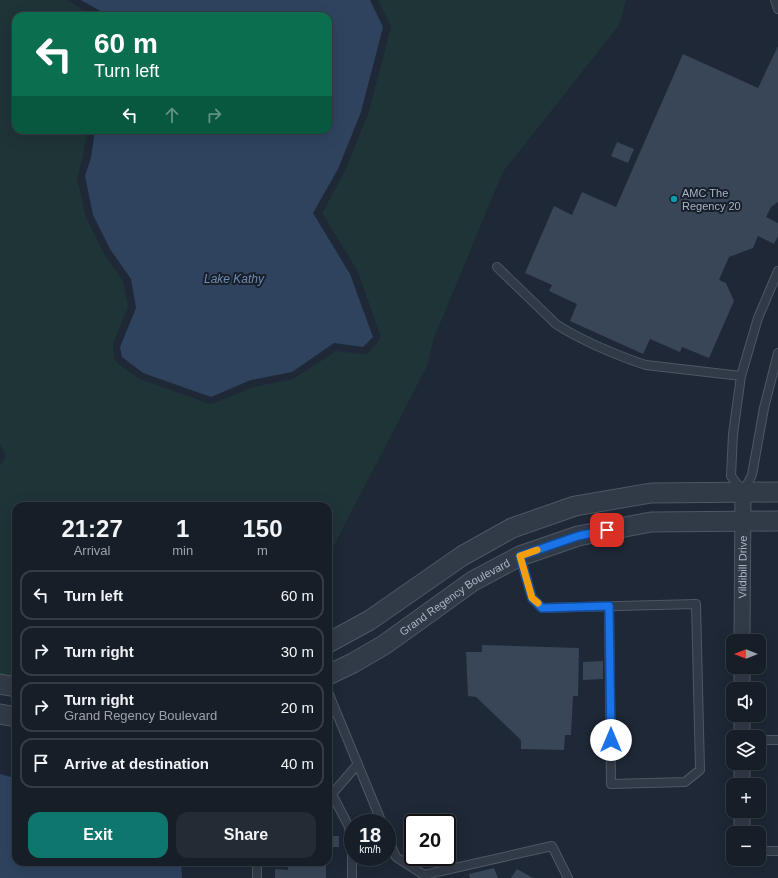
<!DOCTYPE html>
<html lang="en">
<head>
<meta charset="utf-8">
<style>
  body { margin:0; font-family:Arial,sans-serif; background:#232b34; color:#f1f3f6; height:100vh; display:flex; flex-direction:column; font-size:15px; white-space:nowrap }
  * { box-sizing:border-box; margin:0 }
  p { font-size:13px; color:#9ea2a8 }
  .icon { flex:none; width:22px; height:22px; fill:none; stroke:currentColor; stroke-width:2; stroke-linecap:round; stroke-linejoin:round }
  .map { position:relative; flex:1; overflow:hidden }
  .panel { position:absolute; left:12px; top:502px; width:320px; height:364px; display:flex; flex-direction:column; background:#161e28; border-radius:12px; box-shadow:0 4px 16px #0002,0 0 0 1px #353c45 }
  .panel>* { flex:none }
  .hud { position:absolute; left:12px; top:12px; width:320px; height:122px; border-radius:12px; box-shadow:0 4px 16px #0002,0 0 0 1px #353c45; background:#0b6e4f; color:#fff; overflow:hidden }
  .needle { width:26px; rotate:270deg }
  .buttons { position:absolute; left:726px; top:634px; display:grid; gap:8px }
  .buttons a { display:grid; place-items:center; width:40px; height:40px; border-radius:8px; background:#161e28; box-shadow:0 4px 16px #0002,0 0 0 1px #353c45; font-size:20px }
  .speed { position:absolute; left:344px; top:814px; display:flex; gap:8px; font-size:20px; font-weight:700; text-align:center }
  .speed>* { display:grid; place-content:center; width:52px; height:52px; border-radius:50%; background:#161e28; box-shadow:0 4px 16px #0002,0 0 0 1px #353c45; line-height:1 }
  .speed small { font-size:10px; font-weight:400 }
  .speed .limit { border:2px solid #111; border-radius:6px; background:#fff; color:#111 }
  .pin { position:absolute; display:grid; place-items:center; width:34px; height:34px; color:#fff; margin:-17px; border-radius:8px; box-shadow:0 2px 6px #0006 }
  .me { position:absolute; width:44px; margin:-22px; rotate:0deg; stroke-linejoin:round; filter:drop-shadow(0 0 3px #0008) }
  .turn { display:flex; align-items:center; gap:14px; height:84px; padding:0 16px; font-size:18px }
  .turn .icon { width:52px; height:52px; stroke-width:2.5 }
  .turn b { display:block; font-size:28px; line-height:34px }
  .lanes { display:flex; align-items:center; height:38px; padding:0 16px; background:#0003; justify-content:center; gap:20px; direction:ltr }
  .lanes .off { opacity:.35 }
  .eta { display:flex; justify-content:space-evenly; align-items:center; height:68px; text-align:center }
  .eta b { font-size:24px; font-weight:800; line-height:28px }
  .button { display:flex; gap:8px; margin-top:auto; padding:8px 16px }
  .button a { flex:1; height:46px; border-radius:12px; background:#0f766e; color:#fff; font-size:16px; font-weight:800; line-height:46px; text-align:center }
  .button a+a { background:#232b34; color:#f1f3f6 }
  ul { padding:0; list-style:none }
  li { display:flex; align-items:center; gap:12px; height:50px; margin:0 8px 6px; padding:0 8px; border:2px solid #353c45; border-radius:12px }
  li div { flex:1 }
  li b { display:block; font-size:15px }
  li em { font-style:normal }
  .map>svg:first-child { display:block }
  .green { fill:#1f3437 }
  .water { fill:#2f435f }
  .building { fill:#394657 }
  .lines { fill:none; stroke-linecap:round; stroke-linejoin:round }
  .service-casing { stroke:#4e5765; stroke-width:10 }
  .minor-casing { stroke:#4e5765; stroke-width:17 }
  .tertiary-casing { stroke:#4e5765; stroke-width:21 }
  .service { stroke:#313a47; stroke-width:8 }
  .minor { stroke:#313a47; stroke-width:15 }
  .tertiary { stroke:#313a47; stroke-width:19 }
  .route-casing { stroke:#114b97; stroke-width:10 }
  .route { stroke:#1a73e8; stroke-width:7 }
  .slow { stroke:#f59e0b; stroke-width:7 }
  .culture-dot { fill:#0f9aa8; stroke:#171f2b; stroke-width:1.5 }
  .labels { text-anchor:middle; stroke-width:4; stroke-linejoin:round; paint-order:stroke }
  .poi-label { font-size:11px; fill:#aab4c4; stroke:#171f2b; text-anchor:start }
  .street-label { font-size:11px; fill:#aab4c4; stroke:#171f2b }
  .water-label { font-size:12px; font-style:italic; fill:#718baf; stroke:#171f2b }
</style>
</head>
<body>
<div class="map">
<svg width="778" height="878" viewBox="0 0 778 878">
  <rect width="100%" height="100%" fill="#1e2836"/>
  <!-- green -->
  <path class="green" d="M0,0h67l27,16h-78v114h71l-4,27 -6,21 9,39 17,35 20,29 5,26 -15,37 1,14 3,5 23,16 70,25 4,-1 39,-16 40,-8 43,-28 26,3h5l13,-15v-4l-22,-63 -36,-59 23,-42 23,-57 23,-87 -13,-27h248l-6,24 -117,148 -69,166 -7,28 -99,191v-51h-312v173l-16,-3v-210l6,-10 -6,-11z"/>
  <!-- water -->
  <path class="water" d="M81,0h289l13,27 -22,85 -23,57 -25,44 37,61 23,63 -10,10 -29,-4 -42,29 -41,8 -40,17 -68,-24 -21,-16 -2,-10 16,-39 -5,-29 -21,-30 -17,-34 -8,-39 6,-18 4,-28h233v-114h-219z
    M0,774l11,3 5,-1v86h165l1,16h-182z"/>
  <!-- building -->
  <path class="building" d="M778,46v156l-7,5 -5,10 12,6v13l-4,8 -16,-8 -5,12 -24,9 -10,23 7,3 8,18 -25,57 -27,-11 -2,5 -30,-13 -7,15 -73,-33 7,-17 -28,-13 3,-6 -27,-12 29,-67 18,9 10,-23 34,15 67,-153 75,34z
    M617,142l17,7 -6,14 -17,-7z
    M482,645l97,3 -1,48h-5l-2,39h-6l-1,15 -43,-1v-9l-45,-43 -8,-1 -2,-44h16z
    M603,661v18l-20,1v-18z
    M328,836h11v11h-11z
    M288,862h38v16h-51v-9l13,1z
    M494,868l4,10h-28l-1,-4z
    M517,869l16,9h-22z"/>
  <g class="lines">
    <!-- service casing -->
    <g class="service-casing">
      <path id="service" d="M775,0l3,9
        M497,267l59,57c13,9 26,15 41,22 16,7 32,14 49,19l95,11
        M778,271l-20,47 -17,58 -8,58 -2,42 12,16 9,-17 12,-67 14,-55
        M520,556l12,42 10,10 154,-4 4,166 -15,12 -74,2 -2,-178
        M328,692l54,131
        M759,740h19
        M387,836l9,21 28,18 2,3
        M759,847l4,4h15
        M424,875l128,-29 16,32
        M257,878v-16
        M352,878v-33l-3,-18 -17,-33 26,-30"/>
    </g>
    <!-- minor casing -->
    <g class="minor-casing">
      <g id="minor">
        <path id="s1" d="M742,641l1,-149"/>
        <path d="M742,689v-22"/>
        <path d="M742,737v-22"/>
        <path d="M742,785v-22"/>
        <path d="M742,827v-16"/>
      </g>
    </g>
    <!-- tertiary casing -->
    <g class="tertiary-casing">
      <g id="tertiary">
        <path d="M328,643l42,-23 92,-64 50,-28 63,-22 76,-13 127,-1"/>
        <path id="s2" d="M328,675l25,-12 31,-18 89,-64 47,-25 58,-20 73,-14 127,-1"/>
        <path d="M0,684l16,3"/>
        <path d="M0,714l16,3"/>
      </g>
    </g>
    <!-- service -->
    <use href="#service" class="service"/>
    <!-- minor -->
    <use href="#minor" class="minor"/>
    <!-- tertiary -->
    <use href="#tertiary" class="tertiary"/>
  </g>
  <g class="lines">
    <!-- route casing -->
    <g class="route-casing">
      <path id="route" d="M607,530l-29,6 -58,20 12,42 10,10 67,-2 2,134"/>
    </g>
    <!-- route -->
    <use href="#route" class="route"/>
    <!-- slow -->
    <path class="slow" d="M537,550l-17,6 12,42 6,5"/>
  </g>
  <!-- markers -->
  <circle class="culture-dot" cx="674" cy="199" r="4"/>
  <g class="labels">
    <!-- poi labels -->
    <g class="poi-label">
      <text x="682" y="197">AMC The<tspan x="682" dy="13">Regency 20</tspan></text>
    </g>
    <!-- street labels -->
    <g class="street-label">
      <text dy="4" stroke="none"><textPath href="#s1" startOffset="74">Vildibill Drive</textPath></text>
      <text dy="4" stroke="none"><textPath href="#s2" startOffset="149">Grand Regency Boulevard</textPath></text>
    </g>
    <!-- water labels -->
    <g class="water-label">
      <text x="234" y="283">Lake Kathy</text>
    </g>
  </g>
</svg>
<div class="buttons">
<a><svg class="needle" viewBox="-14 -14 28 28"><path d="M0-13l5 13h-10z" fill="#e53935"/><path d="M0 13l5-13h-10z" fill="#9ea2a8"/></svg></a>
<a><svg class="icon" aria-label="sound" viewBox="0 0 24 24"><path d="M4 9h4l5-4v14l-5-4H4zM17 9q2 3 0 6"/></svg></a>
<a><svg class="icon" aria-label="layers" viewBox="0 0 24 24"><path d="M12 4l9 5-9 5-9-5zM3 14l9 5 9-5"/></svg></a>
<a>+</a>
<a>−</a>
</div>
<div class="speed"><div>18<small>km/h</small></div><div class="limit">20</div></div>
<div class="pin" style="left:607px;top:530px;background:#d93025"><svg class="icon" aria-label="arrive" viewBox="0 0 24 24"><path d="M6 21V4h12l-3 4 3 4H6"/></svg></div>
<svg class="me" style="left:611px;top:740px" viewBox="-20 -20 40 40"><circle r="19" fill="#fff"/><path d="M0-13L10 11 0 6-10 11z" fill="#1a73e8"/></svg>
<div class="hud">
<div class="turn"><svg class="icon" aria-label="left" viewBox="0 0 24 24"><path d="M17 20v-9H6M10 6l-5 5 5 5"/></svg><div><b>60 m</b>Turn left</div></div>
<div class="lanes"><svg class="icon" aria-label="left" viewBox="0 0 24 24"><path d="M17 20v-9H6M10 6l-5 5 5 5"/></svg><svg class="icon off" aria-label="ahead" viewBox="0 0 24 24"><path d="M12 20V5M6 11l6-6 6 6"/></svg><svg class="icon off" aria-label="right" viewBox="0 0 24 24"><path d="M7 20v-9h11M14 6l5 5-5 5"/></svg></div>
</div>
<section class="panel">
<div class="eta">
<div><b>21:27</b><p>Arrival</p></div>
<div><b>1</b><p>min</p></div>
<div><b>150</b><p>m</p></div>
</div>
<ul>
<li><svg class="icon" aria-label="left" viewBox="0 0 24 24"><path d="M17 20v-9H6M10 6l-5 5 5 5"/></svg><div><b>Turn left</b></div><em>60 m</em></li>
<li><svg class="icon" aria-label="right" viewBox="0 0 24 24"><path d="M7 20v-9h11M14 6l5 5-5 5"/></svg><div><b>Turn right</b></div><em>30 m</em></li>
<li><svg class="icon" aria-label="right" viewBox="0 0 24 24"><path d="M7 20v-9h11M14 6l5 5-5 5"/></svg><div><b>Turn right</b><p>Grand Regency Boulevard</p></div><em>20 m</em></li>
<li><svg class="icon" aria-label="arrive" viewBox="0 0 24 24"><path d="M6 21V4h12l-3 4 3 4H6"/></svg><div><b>Arrive at destination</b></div><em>40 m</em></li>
</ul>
<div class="button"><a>Exit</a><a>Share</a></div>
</section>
</div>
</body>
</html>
